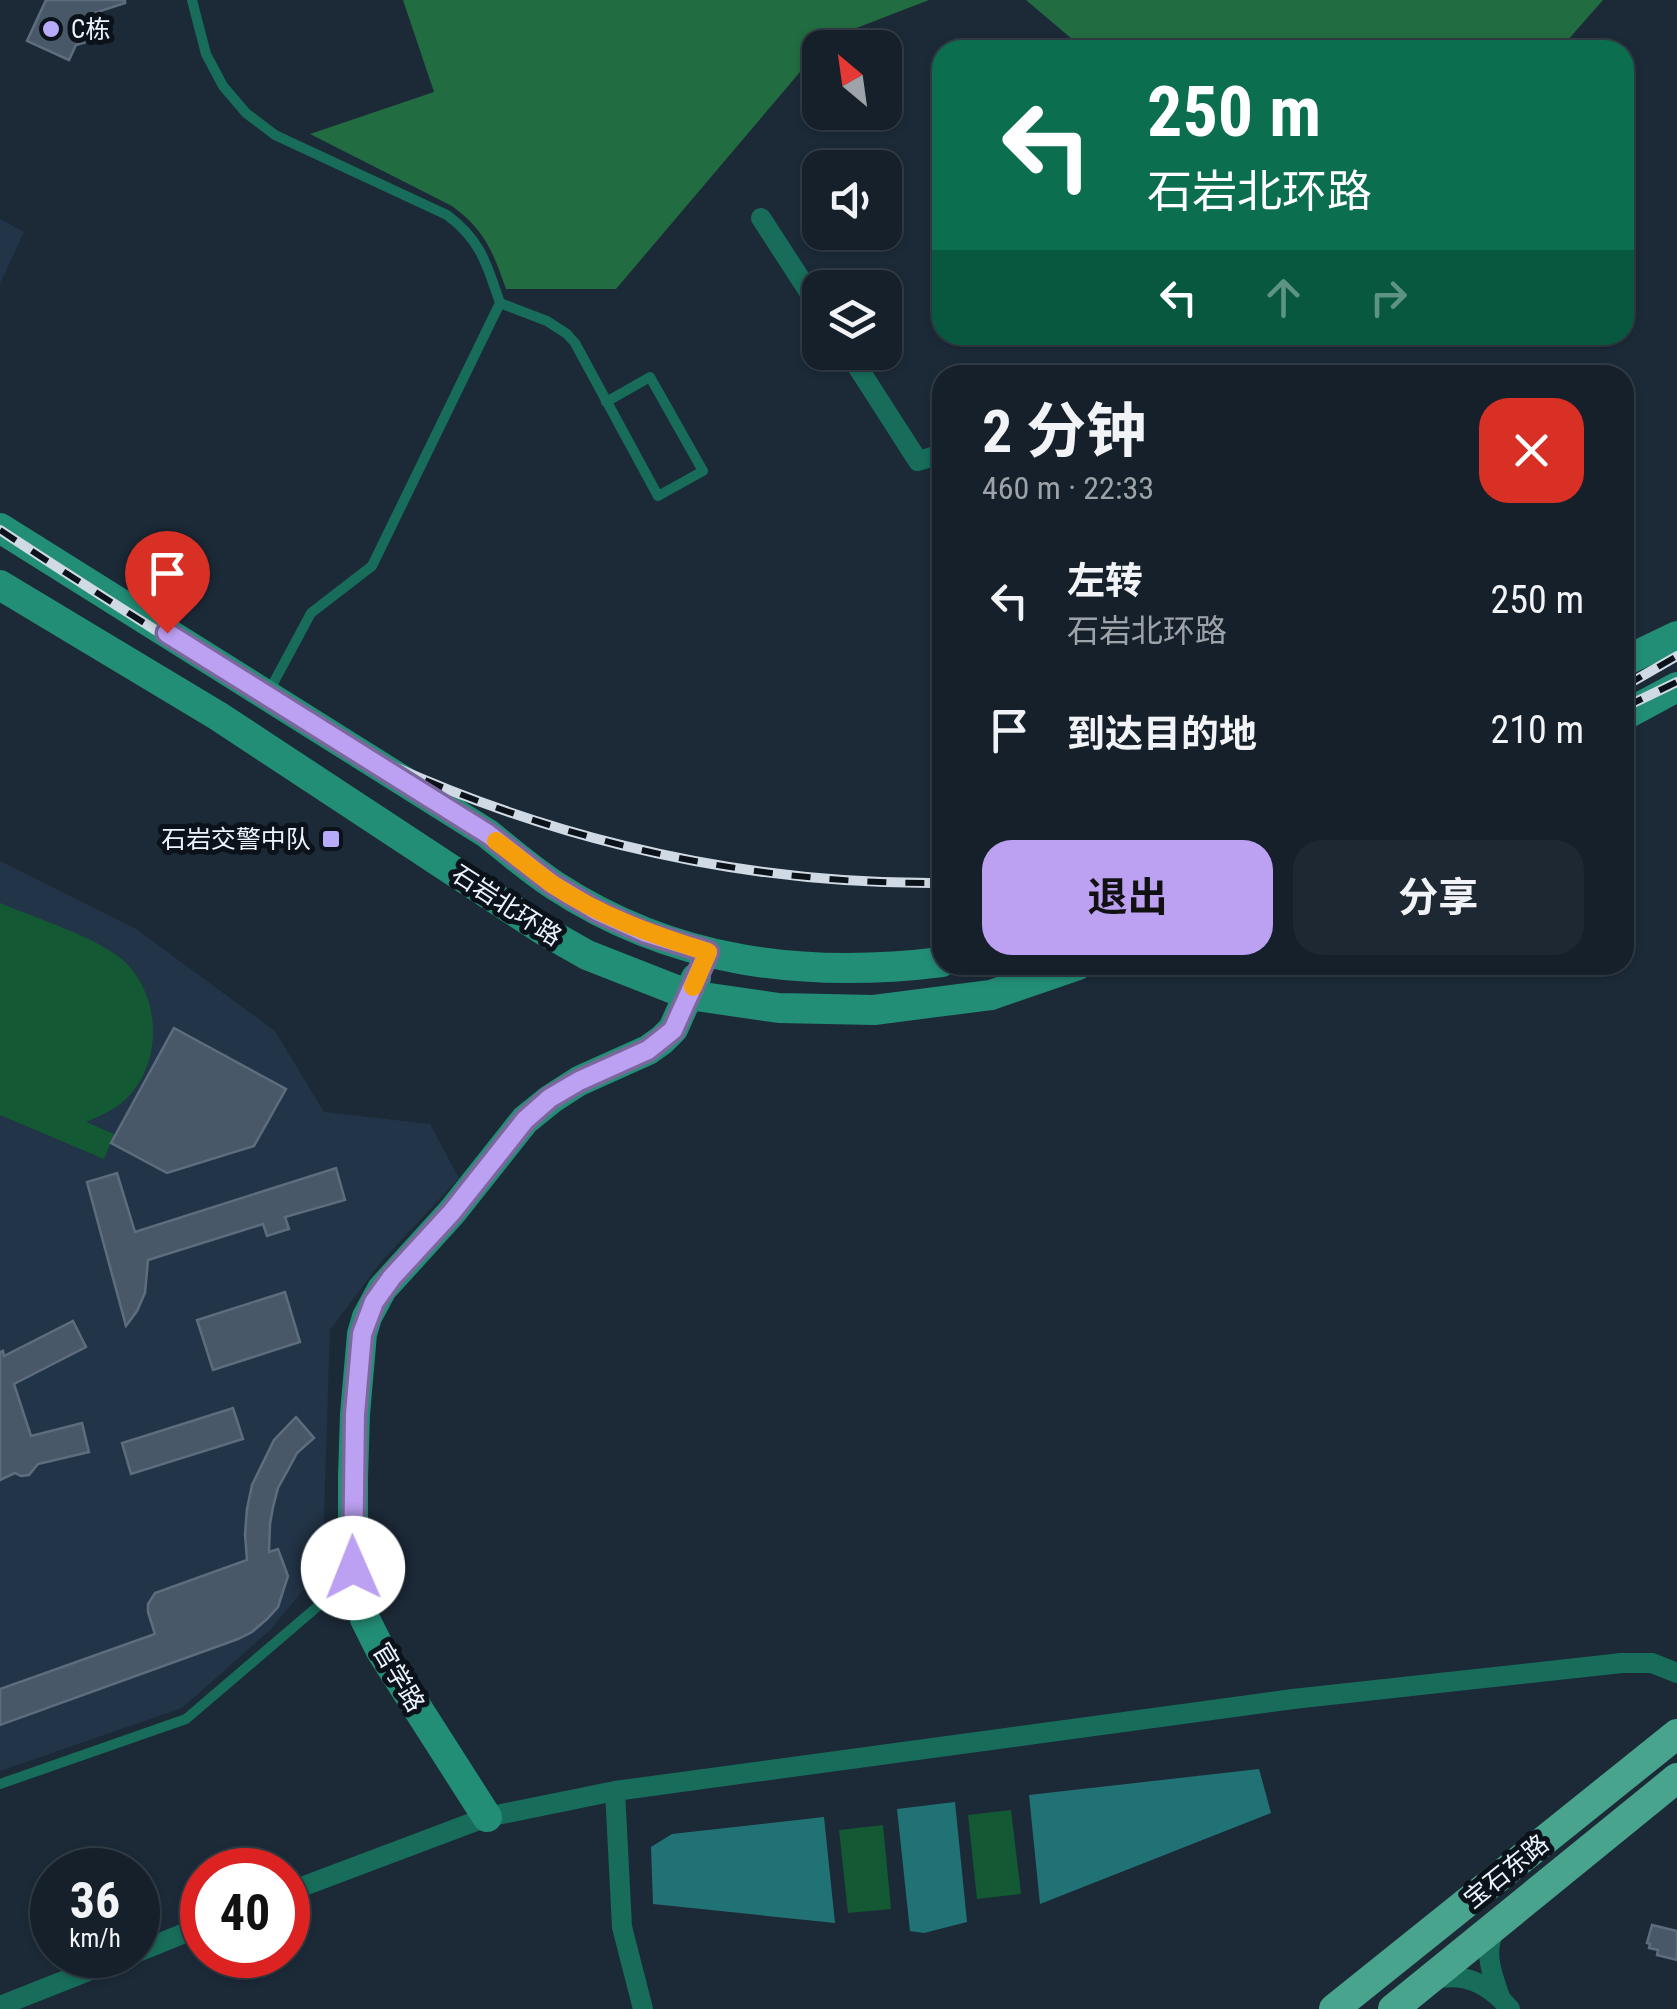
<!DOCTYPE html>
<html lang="zh">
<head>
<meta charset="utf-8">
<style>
  body { margin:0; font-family:"Roboto Condensed","Noto Sans SC",sans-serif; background:#1e2832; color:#f1f3f6; height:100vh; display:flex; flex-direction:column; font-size:38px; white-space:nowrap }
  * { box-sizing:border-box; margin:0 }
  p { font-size:32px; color:#9da3a8 }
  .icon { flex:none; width:55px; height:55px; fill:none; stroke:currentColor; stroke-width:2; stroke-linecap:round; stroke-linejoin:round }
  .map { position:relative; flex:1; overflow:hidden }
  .side { position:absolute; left:932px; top:365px; width:702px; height:610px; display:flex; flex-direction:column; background:#15202a; border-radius:30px; box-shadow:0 2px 8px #0004,0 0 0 2px #343e47 }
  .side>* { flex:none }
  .hud { position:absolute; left:932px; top:40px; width:702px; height:305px; border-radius:30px; box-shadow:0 2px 8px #0004,0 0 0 2px #343e47; background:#0b6e4f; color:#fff; overflow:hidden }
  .needle { width:65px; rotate:331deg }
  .fabs { position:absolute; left:802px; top:30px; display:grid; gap:20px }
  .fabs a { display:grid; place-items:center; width:100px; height:100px; border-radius:20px; background:#15202a; box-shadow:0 2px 8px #0004,0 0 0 2px #343e47; font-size:50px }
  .speed { position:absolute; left:30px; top:1848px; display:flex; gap:20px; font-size:50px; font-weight:700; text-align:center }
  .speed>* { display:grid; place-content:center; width:130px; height:130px; border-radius:50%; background:#15202a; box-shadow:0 2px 8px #0004,0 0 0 2px #343e47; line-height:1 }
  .speed small { font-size:25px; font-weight:400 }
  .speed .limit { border:15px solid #d22; background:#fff; color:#111 }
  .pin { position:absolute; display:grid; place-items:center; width:85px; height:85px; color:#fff; margin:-102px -42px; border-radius:50% 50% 50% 0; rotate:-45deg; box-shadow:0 0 10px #0007 }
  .pin .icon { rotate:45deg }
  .me { position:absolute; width:110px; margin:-55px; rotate:359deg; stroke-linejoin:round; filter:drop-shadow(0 0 8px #0008) }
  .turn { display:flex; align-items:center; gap:35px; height:210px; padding:0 50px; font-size:45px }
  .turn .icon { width:130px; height:130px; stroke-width:2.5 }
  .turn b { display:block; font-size:70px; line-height:85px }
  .lanes { display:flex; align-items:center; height:95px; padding:0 50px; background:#0003; justify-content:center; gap:50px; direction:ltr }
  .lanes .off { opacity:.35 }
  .round { display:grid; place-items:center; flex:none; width:105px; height:105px; border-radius:30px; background:#1e2832 }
  .summary { display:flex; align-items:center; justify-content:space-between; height:170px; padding:0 50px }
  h1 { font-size:60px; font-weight:700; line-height:75px }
  .primary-button { display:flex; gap:20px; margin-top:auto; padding:20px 50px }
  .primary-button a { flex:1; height:115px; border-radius:30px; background:#bca0f2; color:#111; font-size:40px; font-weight:700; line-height:115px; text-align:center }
  .primary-button a+a { background:#1e2832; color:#f1f3f6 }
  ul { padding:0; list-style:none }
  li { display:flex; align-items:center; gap:30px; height:130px; padding:0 50px }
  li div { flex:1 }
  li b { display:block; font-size:38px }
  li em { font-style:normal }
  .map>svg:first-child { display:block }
  .built { fill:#223447 }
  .green { fill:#135933 }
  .forest { fill:#226c41 }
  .water { fill:#217275 }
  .building { fill:#495868; stroke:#5d6d7e; stroke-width:2.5 }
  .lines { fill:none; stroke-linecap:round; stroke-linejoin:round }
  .lane { stroke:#176d5a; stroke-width:10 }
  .street { stroke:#176d5a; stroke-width:20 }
  .secondary { stroke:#228e76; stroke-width:30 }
  .primary { stroke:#48a48d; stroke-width:30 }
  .rail-casing { stroke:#d0dae4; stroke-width:10 }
  .rail { stroke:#0c1219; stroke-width:6; stroke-dasharray:19; stroke-linecap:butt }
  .route-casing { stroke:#7a689d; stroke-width:25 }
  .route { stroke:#bca0f2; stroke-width:18 }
  .slow { stroke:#f59e0b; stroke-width:18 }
  .poi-dot { fill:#b8abf7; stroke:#0c1219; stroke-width:4 }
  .labels { text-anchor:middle; stroke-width:10; stroke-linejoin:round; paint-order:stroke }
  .poi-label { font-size:25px; fill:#ebf4fe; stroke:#0c1219; text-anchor:start }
  .street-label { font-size:25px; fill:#ebf4fe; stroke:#0c1219 }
</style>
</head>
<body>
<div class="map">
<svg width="1677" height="2009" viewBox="0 0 1677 2009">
  <rect width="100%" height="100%" fill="#1c2a38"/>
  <!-- built -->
  <path class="built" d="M0,219l24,13 -24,52z
    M0,861l136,68 139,102 49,81 106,12 29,54 -79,85 -50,67 -7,217 -10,31 -43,52 -88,78 -182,63z"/>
  <!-- green -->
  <path class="green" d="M0,903c35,15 85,30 115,51 46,32 51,106 11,145 -12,11 -26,17 -40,23l28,12 -10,25 -104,-44z
    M1011,1810l10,84 -44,5 -9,-84z
    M883,1825l8,84 -43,4 -9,-83z"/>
  <!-- forest -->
  <path class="forest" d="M403,0h526l-101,39 -212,250h-110c-13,-37 -21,-59 -54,-83l-142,-72 124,-42z
    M1026,0h577l-44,50h-474z"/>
  <!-- water -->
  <path class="water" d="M1259,1769l12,44 -231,91 -11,-109z
    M955,1802l12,120 -43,11 -14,-2 -13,-122z
    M824,1817l11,106 -182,-19 -2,-57 21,-13z"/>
  <!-- building -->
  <path class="building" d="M46,0h79v3l-31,10 7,25 -25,7 -7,15 -42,-19z
    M174,1028l112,61 -32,57 -87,27 -56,-30z
    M336,1168l9,32 -60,17 4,12 -22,7 -4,-12 -115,36 -3,33 -8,18 -11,15 -39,-144 30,-9 18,59z
    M285,1292l15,50 -87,28 -16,-50z
    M73,1321l13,26 -72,37 17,52 51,-13 7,29 -51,12 -9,11 -8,1 -6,-3 -15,7v-128l3,-1 1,5z
    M233,1408l10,31 -112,35 -9,-31z
    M296,1417l18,21 -17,15 -8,15 -11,20 -5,19 -3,17 -1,28 9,-3 10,27 -10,31 -11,12 -15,13 -14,7 -238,86v-36l155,-55 -7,-22v-8l7,-11 92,-33 -2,-26 2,-25 5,-24 22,-45z
    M1652,1925l25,6v29l-20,-5 1,-5 -9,-2 1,-4 -3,-1z"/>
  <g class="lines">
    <!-- lane -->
    <path class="lane" d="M192,0l14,54 17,32 23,27 29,22 172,80c34,25 40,50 53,88l-128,263 -61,47 -43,80
      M500,303l47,18 20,13 8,9 83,153 45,-25 -53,-94 -44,25
      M0,1784l186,-65 145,-124 18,-22"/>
    <!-- street -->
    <path class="street" d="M761,218l59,91
      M848,352l70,109 24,-7
      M615,1791l7,136 21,82
      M288,1892l199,-75 128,-26 678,-92 329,-36h30l25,10
      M1495,1929c-12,23 -3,45 5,68
      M138,1952l64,-26
      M1433,1980c32,-9 57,5 77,29
      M0,2006l129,-51"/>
    <!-- secondary -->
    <path class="secondary" d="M0,528l488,306c21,17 43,36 66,51 119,78 250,94 388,77
      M0,585l218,131 325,214 44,25 102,40 90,13 95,2 117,-15 87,-30
      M1625,661l52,-25
      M1625,715l52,-28
      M487,1817l-106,-166 -16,-32 -6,-22 -6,-29v-91l2,-63 7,-80 5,-17 15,-28 70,-77 73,-92 26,-21 28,-18 69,-31 14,-10 11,-11 23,-51"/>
    <!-- primary -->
    <path class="primary" d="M1334,2009l343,-275
      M1393,2009l284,-231"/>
    <!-- rail casing -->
    <g class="rail-casing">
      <path id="rail" d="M0,530c59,39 119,77 179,115 47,30 93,61 143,87 191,99 404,153 620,151
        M1625,686l52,-30
        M1625,707l52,-25"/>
    </g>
    <!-- rail -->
    <use href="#rail" class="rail"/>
  </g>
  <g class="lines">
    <!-- route casing -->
    <g class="route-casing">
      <path id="route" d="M167,633l321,201 64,50 45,27 49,22 62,19 -35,78 -25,20 -69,31 -29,17 -25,22 -73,92 -60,65 -18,25 -12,32 -7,80 -2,154"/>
    </g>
    <!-- route -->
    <use href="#route" class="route"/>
    <!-- slow -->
    <path class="slow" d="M496,841c19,14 37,29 56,43 48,32 101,51 156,68l-15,35"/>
  </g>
  <!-- markers -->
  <g class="poi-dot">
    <circle cx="51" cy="29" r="10"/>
    <rect x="321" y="829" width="20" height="20" rx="5"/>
  </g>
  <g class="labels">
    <!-- poi labels -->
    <g class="poi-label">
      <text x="71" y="38">C栋</text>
      <text x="311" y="848" text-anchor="end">石岩交警中队</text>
    </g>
    <!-- street labels -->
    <g class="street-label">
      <text transform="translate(507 905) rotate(33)" y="9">石岩北环路</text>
      <text transform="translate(399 1677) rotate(59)" y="9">官学路</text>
      <text transform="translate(1506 1871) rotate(-39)" y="9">宝石东路</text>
    </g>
  </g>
</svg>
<div class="fabs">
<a><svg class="needle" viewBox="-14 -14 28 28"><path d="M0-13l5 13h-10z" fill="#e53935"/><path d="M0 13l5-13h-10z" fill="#9da3a8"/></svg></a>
<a><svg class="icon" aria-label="sound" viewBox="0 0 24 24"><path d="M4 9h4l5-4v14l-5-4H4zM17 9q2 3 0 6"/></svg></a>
<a><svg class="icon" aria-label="layers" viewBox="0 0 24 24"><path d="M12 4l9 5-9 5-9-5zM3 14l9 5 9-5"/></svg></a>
</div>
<div class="speed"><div>36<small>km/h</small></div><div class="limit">40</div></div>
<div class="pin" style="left:167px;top:633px;background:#d93025"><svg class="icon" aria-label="arrive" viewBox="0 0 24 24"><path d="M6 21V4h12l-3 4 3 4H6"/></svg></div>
<svg class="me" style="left:353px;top:1568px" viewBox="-20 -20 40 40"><circle r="19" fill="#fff"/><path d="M0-13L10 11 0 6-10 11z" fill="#bca0f2"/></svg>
<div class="hud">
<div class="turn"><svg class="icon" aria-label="left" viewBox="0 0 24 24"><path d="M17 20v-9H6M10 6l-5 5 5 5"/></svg><div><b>250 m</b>石岩北环路</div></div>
<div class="lanes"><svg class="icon" aria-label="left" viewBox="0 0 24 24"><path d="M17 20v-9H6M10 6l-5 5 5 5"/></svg><svg class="icon off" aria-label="ahead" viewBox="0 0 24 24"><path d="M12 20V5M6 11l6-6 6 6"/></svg><svg class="icon off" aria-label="right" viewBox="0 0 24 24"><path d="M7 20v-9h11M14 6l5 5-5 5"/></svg></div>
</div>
<section class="side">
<div class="summary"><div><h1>2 分钟</h1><p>460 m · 22:33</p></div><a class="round" style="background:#d93025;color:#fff"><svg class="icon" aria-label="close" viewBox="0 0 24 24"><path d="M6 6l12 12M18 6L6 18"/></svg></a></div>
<ul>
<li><svg class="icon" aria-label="left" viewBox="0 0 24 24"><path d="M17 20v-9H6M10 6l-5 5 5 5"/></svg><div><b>左转</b><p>石岩北环路</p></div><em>250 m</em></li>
<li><svg class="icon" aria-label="arrive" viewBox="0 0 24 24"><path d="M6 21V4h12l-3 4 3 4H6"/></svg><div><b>到达目的地</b></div><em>210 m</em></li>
</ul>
<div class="primary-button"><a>退出</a><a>分享</a></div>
</section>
</div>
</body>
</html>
